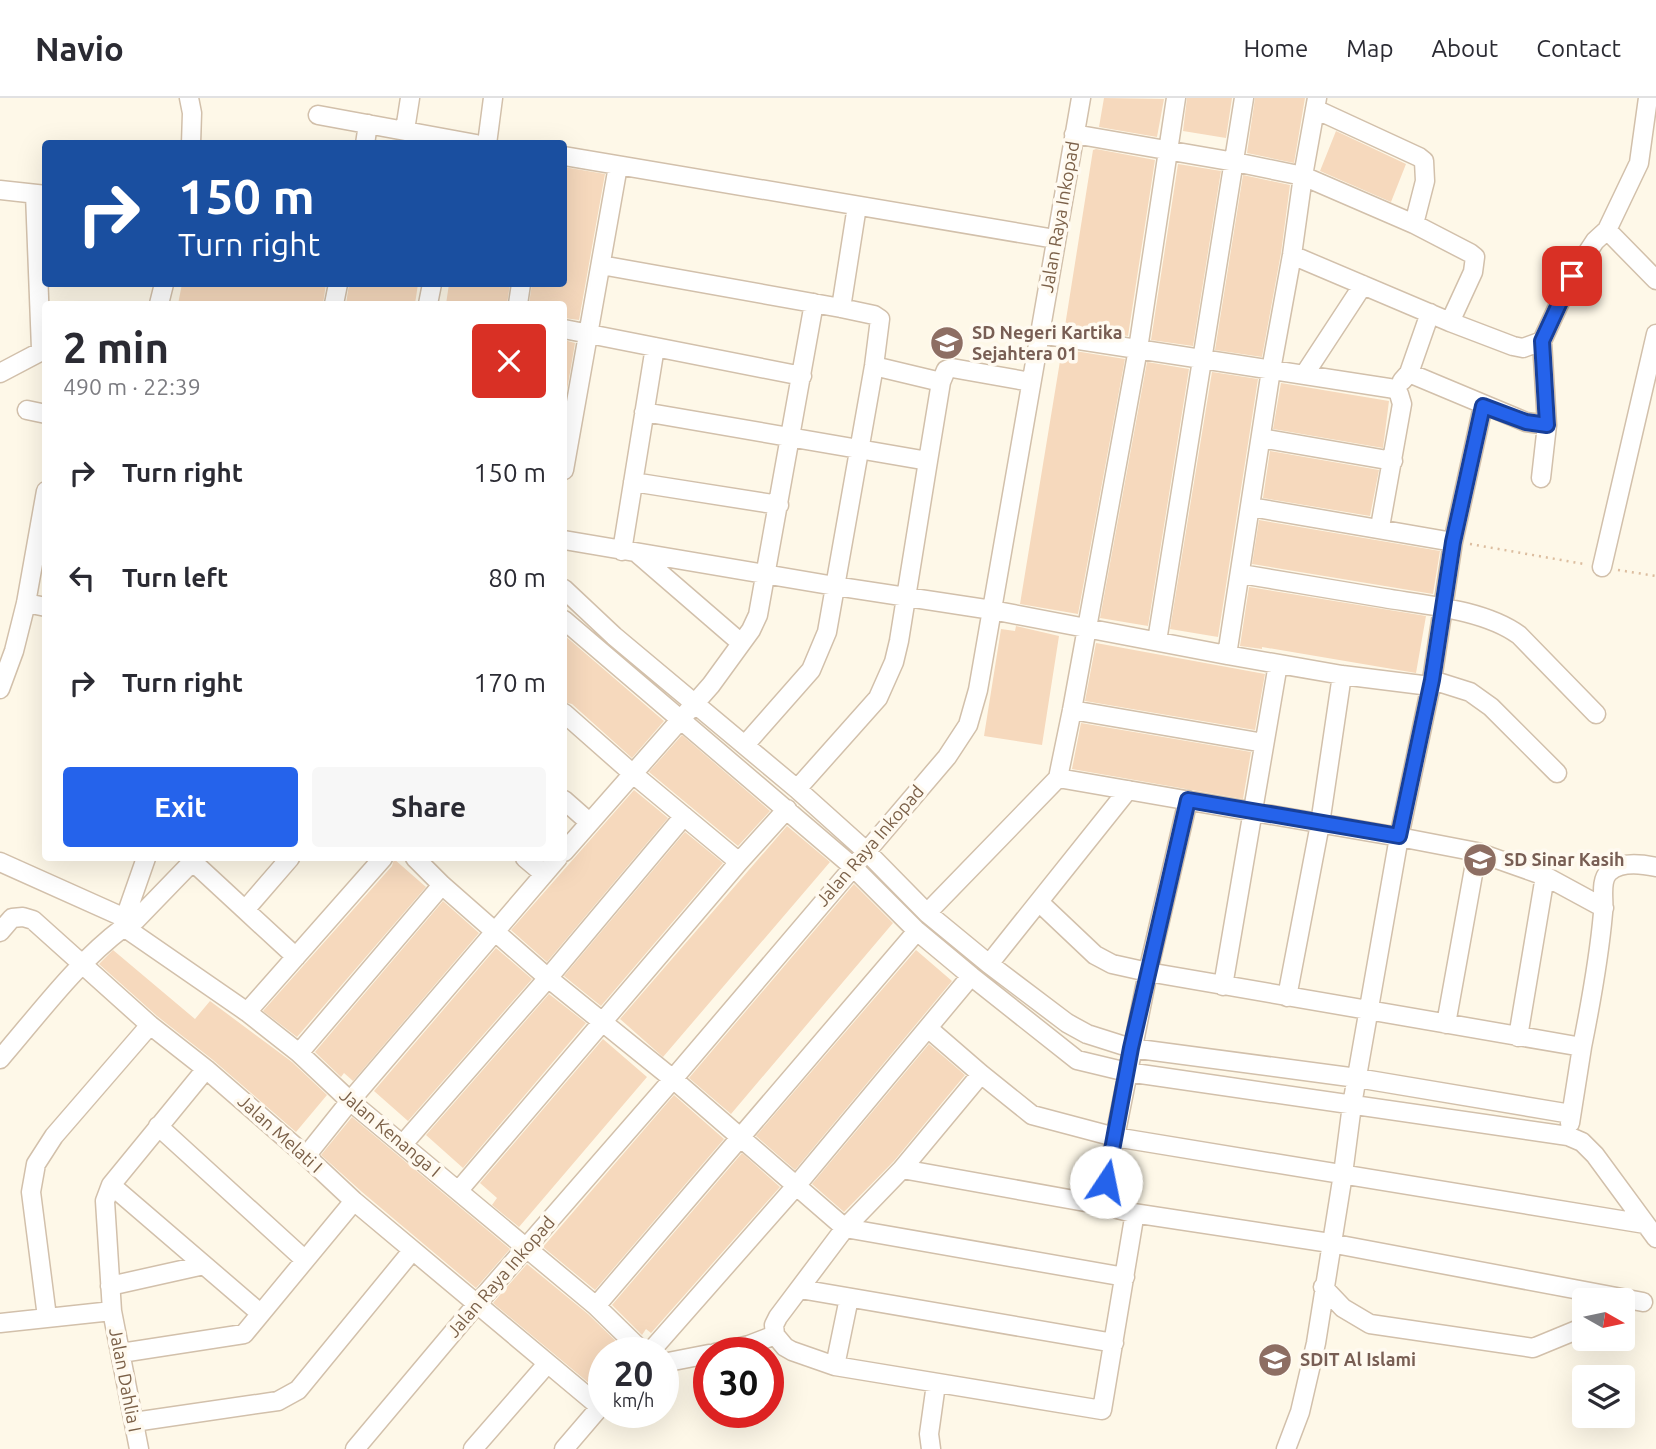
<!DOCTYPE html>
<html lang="en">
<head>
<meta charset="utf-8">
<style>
  body { margin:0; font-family:Ubuntu,sans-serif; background:#f7f7f7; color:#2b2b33; height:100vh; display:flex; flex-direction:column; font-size:26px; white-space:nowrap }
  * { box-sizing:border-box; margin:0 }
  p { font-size:23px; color:#7c7c81 }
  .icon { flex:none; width:38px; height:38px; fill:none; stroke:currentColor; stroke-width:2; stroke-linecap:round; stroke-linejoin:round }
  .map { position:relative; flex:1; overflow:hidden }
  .panel { position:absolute; left:42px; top:203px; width:525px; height:560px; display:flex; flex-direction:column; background:#fff; border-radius:7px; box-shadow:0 7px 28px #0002 }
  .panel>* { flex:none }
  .top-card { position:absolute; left:42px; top:42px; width:525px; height:147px; border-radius:7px; box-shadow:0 7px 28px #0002; background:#1a4fa0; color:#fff; overflow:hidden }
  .needle { width:46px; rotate:99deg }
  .fabs { position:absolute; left:1572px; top:1190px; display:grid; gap:14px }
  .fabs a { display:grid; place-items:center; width:63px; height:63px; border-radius:7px; background:#fff; box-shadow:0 7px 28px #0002; font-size:35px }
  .speed { position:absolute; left:588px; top:1239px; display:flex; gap:14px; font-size:35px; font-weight:700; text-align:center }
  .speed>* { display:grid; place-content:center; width:91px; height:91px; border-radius:50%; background:#fff; box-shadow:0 7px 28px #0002; line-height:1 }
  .speed small { font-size:18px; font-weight:400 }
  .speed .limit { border:10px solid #d22; background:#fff; color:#111 }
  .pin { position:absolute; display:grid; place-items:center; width:60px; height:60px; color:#fff; margin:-30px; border-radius:14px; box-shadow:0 4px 10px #0006 }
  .me { position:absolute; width:77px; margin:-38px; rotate:11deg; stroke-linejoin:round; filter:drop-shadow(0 0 5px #0008) }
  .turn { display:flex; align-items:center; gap:24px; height:147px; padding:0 21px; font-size:32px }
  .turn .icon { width:91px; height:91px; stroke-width:2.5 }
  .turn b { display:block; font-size:49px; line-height:60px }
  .round { display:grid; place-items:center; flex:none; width:74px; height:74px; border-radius:7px; background:#f7f7f7 }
  .overview { display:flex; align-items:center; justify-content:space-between; height:119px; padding:0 21px }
  h1 { font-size:42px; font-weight:700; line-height:52px }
  .cta { display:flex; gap:14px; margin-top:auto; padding:14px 21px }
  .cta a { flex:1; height:80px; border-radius:7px; background:#2563eb; color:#fff; font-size:28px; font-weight:700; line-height:80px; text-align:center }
  .cta a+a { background:#f7f7f7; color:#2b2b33 }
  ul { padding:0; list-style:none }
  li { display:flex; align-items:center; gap:21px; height:105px; padding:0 21px }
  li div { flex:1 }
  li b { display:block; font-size:26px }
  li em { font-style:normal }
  header { display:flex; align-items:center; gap:42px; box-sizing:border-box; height:98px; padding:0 35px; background:#fff; border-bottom:2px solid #e1e1e2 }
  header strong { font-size:33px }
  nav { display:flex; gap:38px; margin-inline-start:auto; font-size:24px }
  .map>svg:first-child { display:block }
  .building { fill:#f6d9bd }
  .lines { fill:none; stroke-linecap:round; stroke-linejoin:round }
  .minor-casing { stroke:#d2c0ab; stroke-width:21 }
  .path { stroke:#dcbd9f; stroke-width:2.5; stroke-dasharray:2 5; stroke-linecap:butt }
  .minor { stroke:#fff; stroke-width:18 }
  .route-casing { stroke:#184099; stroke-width:18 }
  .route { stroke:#2563eb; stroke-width:12 }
  .labels { text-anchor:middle; stroke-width:7; stroke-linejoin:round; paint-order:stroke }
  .street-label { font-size:18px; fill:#7b6048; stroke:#fffaf0 }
  .education-label { font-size:18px; font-weight:bold; fill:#785e54; stroke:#fffaf0; text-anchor:start }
</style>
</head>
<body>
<header>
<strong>Navio</strong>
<nav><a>Home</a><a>Map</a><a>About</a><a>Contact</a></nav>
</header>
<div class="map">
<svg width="1656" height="1351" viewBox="0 0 1656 1351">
  <rect width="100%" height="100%" fill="#fef8e8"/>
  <!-- building -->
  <path class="building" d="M1104,0l60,1 -7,38 -58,-10z
    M1187,0h45l-6,40 -43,-7z
    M1255,0h50l-11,65 -47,-10z
    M1336,33l70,33 -15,38 -71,-31z
    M1096,51l59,11 -27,176 -63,-10 28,-176z
    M1178,66l43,7 -28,175 -42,-6z
    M564,69l41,7 -26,146 -15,-2v-14h-35l3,-20h32z
    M1243,77l47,10 -9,68 -19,104 -47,-7z
    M182,186h144l-3,20h-145z
    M349,186h69l-3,20h-69z
    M449,186h61l-3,20h-61z
    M564,242l11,3 -11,65z
    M1062,251l63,10 -47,255 -58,-10z
    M1147,264l42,7 -41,257 -48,-8z
    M1212,274l46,7 -40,258 -48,-8z
    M1281,285l108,18 -6,47 -110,-19z
    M1270,353l109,19 -9,46 -107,-18z
    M1259,422l181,31 -7,43 -181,-30z
    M1249,489l177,29 -10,57 -154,-26v2l-22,-3z
    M1016,528l43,10 -17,109 -58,-9 17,-107 14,2z
    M564,537l100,86 -32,37 -60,-54 -8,-2z
    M1096,545l169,31 -10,56 -170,-29z
    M1081,625l170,29 -8,47 -171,-30z
    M682,637l88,76 -32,35 -89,-74z
    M634,692l34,28 -121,144 -36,-32z
    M787,728l43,36 -167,195 -43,-38z
    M685,734l38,31 -122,143 -37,-30z
    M394,761l32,28 -129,150 -34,-26 129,-145z
    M854,786l39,39 -162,191 -42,-36z
    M443,803l36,32 -126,148 -9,-8 -3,4 -26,-25z
    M496,850l36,31 -124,142 -34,-30z
    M113,852l82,69 15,-18 82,61 35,33 -31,37 -83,-72 -56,-44 -58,-52z
    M916,852l36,31 -157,189 -39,-34z
    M549,896l37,29 -123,145 -37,-33z
    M603,941l44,38 -128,150 -27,-22 5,-7 -17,-15z
    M929,946l36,31 -71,86 -50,51 -32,-28z
    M674,997l50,44 -129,151 -52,-43z
    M352,1019l158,132 -34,39 -114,-96 -41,-37z
    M742,1055l38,34 -129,146 -5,-4 -4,6 -30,-30z
    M527,1166l61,50 39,38 -23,1v27l-8,9 -103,-86z"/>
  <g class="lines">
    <!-- minor casing -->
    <g class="minor-casing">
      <path id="minor" d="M189,0l3,15 -1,31
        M1176,0l-38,251 -66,361 -14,68 341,59 33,-157 21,-138 30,-136
        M1317,0l-14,78 111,48 56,29 5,4 -2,15 -23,50 63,24 10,2 19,-7 30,-65 23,-35 12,-11 32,-67 9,-65
        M1315,11l104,48 5,4 1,20 -11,43
        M318,17l158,29
        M405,32l5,-32
        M1074,36l161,28 68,14 -11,79 -21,115 -44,285 115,20 88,11
        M365,46l3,-20
        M487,46l6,-46
        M564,58l491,83
        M0,92l46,5
        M1607,132l49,50
        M1292,157l158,67
        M601,167l240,43 33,7 6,4 -6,47 -47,266 -16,38 -66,75
        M159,206l5,-20
        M334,206l4,-20
        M428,206l4,-20
        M518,206l3,-20
        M841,210l16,-102
        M564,231l238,47
        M1040,236l355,55
        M874,268l67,16
        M0,275l38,-20 3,-4 -6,-155
        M1409,275l117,49 21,3 -5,-84
        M1304,277l59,-90
        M1402,283l7,-8 21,-60
        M27,312l19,4
        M644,314l284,49 13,-79 5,-12 6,-2 79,14
        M1261,340l132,23
        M564,372l54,-304
        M1541,380l6,-53
        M633,384l146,23
        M1251,409l202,35
        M1380,429l22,-123 -3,-10 -4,-5
        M564,442l271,46 157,24 235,45
        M622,453l33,-204
        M638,456l103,89
        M1602,469l54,-233
        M1241,476c48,8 95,16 143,24 42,7 101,12 135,37l77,79
        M564,491l50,47 183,153 69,62 61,62 62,51 78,59 20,11 44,14 226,30 214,36
        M26,505l20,4
        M564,522l288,246 65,65 54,45 106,84 50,12 441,64 14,6 13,13 61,83
        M1157,543l87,-543
        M1432,582l38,12 21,15 66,66
        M0,591l14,-38 12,-48 20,-112
        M1072,612l192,33
        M564,615l68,60 107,89
        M797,691l81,-91 16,-36 5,-21 29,-180
        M564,702l25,22
        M1188,702l-40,172 434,75c9,-45 17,-88 21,-134 2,-12 -4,-32 6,-41 12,-11 33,-8 47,-5
        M564,754l147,-167 40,-55 7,-15 56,-312
        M196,760l-60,62 -12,7 123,85 52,41 51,48 246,205 48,47
        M415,760l27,27 106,93 125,101 172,149 280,49
        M525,760l19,16
        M192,763l53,49 45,-52
        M0,764l125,56
        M1039,804l56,53 17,9 36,8 -33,165 -83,-22 -51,-41 -79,95 -57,59 -67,89 -4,8 1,10 10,12 7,4 43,15 267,44 32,-192 -1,-5 -31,-8 13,-68 530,87
        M245,812l51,47
        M927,815l131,-135
        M0,834l12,-14 11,-1 10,3 117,105 56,44 100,87 48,45 246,206 -36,42
        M989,866l139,-174
        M1223,888l55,-322
        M1287,899l33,-173 22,-149
        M247,914l136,-154
        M1446,926l31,-172
        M929,931l52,45
        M1518,939l27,-161
        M299,955l143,-168
        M0,961c39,-45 76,-96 124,-132l1,-9 21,-60
        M1570,1025l12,-76
        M158,1028l147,134
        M403,1046l145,-166 136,-162
        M306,1058l44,-55 208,-243
        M902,1071l200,36
        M111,1087l149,128
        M459,1092l280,-328 48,-53
        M1133,1115l197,30 313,59
        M110,1188l94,-21
        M1323,1189l20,21 27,16 163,24 51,-21
        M800,1191l314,54
        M596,1208l321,-375
        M47,1219l-16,-125 5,-28 18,-28 96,-111
        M0,1225l112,-12
        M121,1255l123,-19 110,-133
        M649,1255l147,-167 175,-210
        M715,1255l34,-8 26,-10
        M663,1265l46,-9
        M835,1268l14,-68
        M134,1324l144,-21 20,-11 114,-139
        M139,1351l-27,-138 -7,-110 6,-16 95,-116
        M355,1351l121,-144 197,-226 274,-322 21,-32 10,-35 103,-592
        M473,1351l74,-85
        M931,1351l-2,-15 7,-50
        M1286,1351l14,-37 16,-69 27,-169 9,-69 47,-268 78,15 68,24 59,32"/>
    </g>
    <!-- path -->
    <path class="path" d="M1470,446l114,20
      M1618,472l38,6"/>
    <!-- minor -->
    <use href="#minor" class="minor"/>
  </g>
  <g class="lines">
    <!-- route casing -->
    <g class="route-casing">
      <path id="route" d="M1106,1084l25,-134 57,-248 211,36 33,-156 21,-138 30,-136 43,16 21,3 -5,-84 30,-65"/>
    </g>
    <!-- route -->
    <use href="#route" class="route"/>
  </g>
  <!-- icons -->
  <defs>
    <g id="school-disc" transform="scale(1.75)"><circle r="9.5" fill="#8d6e63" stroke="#fffaf0"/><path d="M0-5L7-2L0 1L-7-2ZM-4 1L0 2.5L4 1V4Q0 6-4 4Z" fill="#fff"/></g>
  </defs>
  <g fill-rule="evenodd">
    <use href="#school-disc" x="947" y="245"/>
    <use href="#school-disc" x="1480" y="762"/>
    <use href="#school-disc" x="1275" y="1262"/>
  </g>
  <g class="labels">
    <!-- street labels -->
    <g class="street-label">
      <text transform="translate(1060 119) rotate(-80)" y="6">Jalan Raya Inkopad</text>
      <text transform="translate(870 748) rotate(-49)" y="6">Jalan Raya Inkopad</text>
      <text transform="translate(390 1035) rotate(40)" y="6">Jalan Kenanga I</text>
      <text transform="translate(280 1036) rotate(42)" y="6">Jalan Melati I</text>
      <text transform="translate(501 1179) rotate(-49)" y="6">Jalan Raya Inkopad</text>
      <text transform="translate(125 1282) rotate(79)" y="6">Jalan Dahlia I</text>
    </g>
    <!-- education labels -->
    <g class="education-label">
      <text x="972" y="241">SD Negeri Kartika<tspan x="972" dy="21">Sejahtera 01</tspan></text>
      <text x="1504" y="768">SD Sinar Kasih</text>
      <text x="1300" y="1268">SDIT Al Islami</text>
    </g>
  </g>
</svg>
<div class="fabs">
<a><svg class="needle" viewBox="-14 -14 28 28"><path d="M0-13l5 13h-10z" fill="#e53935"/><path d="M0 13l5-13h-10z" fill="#7c7c81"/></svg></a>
<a><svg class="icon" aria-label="layers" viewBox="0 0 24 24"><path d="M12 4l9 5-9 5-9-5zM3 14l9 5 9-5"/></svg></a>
</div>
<div class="speed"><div>20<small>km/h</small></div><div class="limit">30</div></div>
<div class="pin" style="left:1572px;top:178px;background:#d93025"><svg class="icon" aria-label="arrive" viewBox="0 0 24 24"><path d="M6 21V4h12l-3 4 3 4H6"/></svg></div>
<svg class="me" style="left:1106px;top:1084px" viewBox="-20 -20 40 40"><circle r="19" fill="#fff"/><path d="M0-13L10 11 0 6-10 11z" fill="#2563eb"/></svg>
<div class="top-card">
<div class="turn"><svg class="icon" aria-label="right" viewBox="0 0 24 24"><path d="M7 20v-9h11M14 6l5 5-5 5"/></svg><div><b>150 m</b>Turn right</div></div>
</div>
<section class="panel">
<div class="overview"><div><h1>2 min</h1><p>490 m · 22:39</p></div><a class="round" style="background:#d93025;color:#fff"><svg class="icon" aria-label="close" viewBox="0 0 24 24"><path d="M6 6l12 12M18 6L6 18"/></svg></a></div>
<ul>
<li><svg class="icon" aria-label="right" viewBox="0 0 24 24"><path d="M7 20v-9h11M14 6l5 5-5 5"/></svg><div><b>Turn right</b></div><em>150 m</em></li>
<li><svg class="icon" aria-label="left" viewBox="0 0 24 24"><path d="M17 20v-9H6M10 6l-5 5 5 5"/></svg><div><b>Turn left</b></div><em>80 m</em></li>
<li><svg class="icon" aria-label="right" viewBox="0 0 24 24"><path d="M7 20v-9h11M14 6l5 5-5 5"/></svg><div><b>Turn right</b></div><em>170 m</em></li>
</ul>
<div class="cta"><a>Exit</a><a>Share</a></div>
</section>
</div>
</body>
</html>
